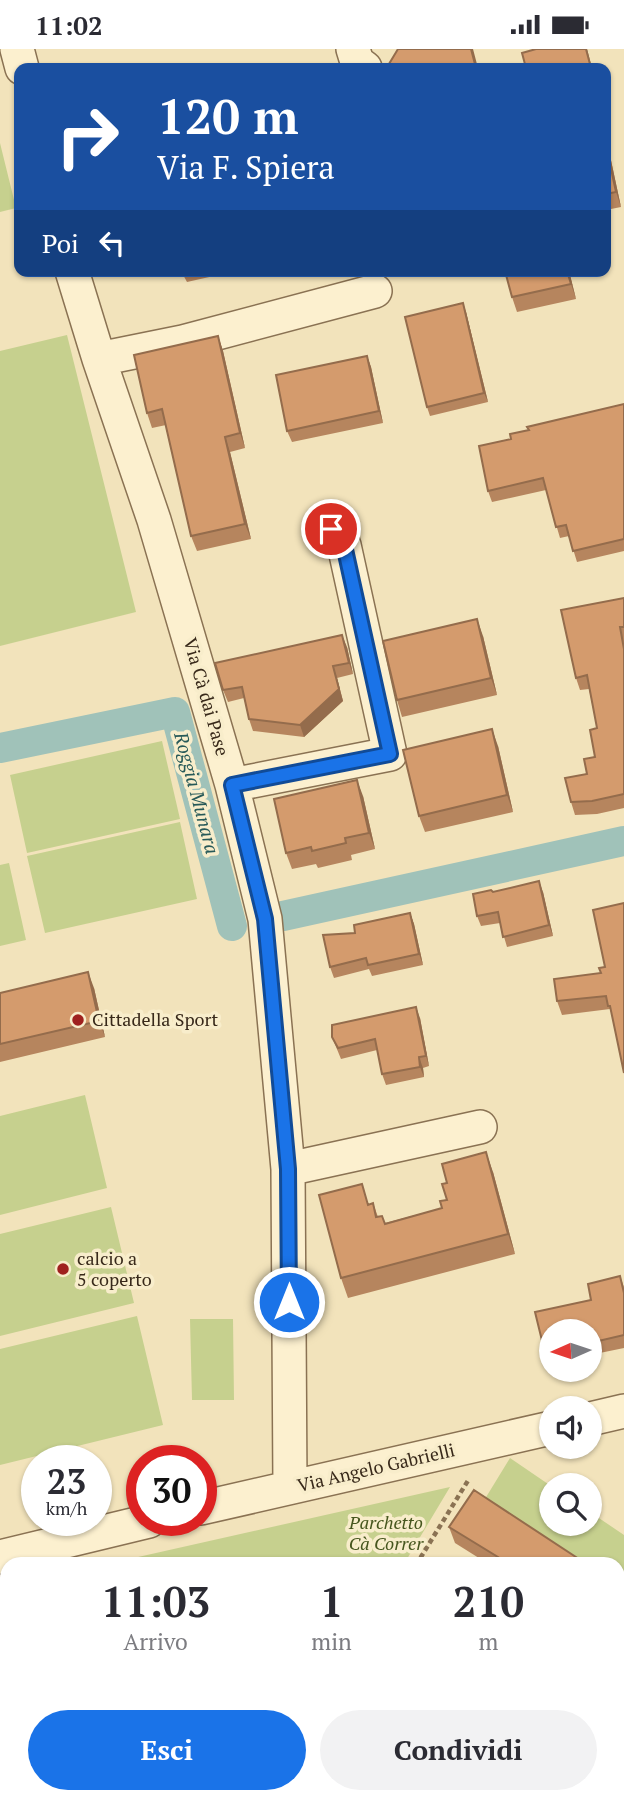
<!DOCTYPE html>
<html lang="it">
<head>
<meta charset="utf-8">
<style>
  body { margin:0; font-family:"PT Serif",serif; background:#f2f2f3; color:#2b2b33; height:100vh; display:flex; flex-direction:column; font-size:26px; white-space:nowrap }
  * { box-sizing:border-box; margin:0 }
  p { font-size:23px; color:#7c7c81 }
  .icon { flex:none; width:38px; height:38px; fill:none; stroke:currentColor; stroke-width:2; stroke-linecap:round; stroke-linejoin:round }
  .map { position:relative; flex:1; overflow:hidden }
  .panel { position:absolute; left:0px; top:1508px; width:625px; height:247px; display:flex; flex-direction:column; background:#fff; border-radius:21px 21px 0 0; box-shadow:0 2px 5px #0004 }
  .panel>* { flex:none }
  .banner { position:absolute; left:14px; top:14px; width:597px; height:214px; border-radius:14px; box-shadow:0 2px 5px #0004; background:#1a4fa0; color:#fff; overflow:hidden }
  .needle { width:46px; rotate:267deg }
  .tools { position:absolute; left:539px; top:1270px; display:grid; gap:14px }
  .tools a { display:grid; place-items:center; width:63px; height:63px; border-radius:50%; background:#fff; box-shadow:0 2px 5px #0004; font-size:35px }
  .speed { position:absolute; left:21px; top:1396px; display:flex; gap:14px; font-size:35px; font-weight:700; text-align:center }
  .speed>* { display:grid; place-content:center; width:91px; height:91px; border-radius:50%; background:#fff; box-shadow:0 2px 5px #0004; line-height:1 }
  .speed small { font-size:18px; font-weight:400 }
  .speed .limit { border:10px solid #d22; background:#fff; color:#111 }
  .pin { position:absolute; display:grid; place-items:center; width:60px; height:60px; color:#fff; margin:-30px; border:4px solid #fff; border-radius:50%; box-shadow:0 2px 7px #0007 }
  .me { position:absolute; width:77px; margin:-38px; rotate:0deg; stroke-linejoin:round; filter:drop-shadow(0 0 5px #0008) }
  .turn { display:flex; align-items:center; gap:24px; height:147px; padding:0 28px; font-size:32px }
  .turn .icon { width:91px; height:91px; stroke-width:2.5 }
  .turn b { display:block; font-size:49px; line-height:60px }
  .then { display:flex; align-items:center; height:66px; padding:0 28px; background:#0003; gap:14px; font-size:26px }
  .eta { display:flex; justify-content:space-evenly; align-items:center; height:119px; text-align:center }
  .eta b { font-size:42px; font-weight:700; line-height:49px }
  .action { display:flex; gap:14px; margin-top:auto; padding:14px 28px }
  .action a { flex:1; height:80px; border-radius:42px; background:#1a73e8; color:#fff; font-size:28px; font-weight:700; line-height:80px; text-align:center }
  .action a+a { background:#f2f2f3; color:#2b2b33 }
  .status { display:flex; justify-content:space-between; align-items:center; height:49px; padding:0 35px; background:#fff; direction:ltr }
  .status svg { height:19px; fill:currentColor }
  .map>svg:first-child { display:block }
  .green { fill:#c6d08e }
  .lines { fill:none; stroke-linecap:round; stroke-linejoin:round }
  .canal { stroke:#a0c2b9; stroke-width:30 }
  .minor-casing { stroke:#8a7253; stroke-width:36 }
  .path { stroke:#8a7253; stroke-width:4.5; stroke-dasharray:5 3.5; stroke-linecap:butt }
  .minor { stroke:#fcf0cf; stroke-width:33 }
  .wall { fill:#b6855e }
  .shaded-wall { fill:#946c4c }
  .building { fill:#d49b6d; stroke:#946c4c; stroke-width:2 }
  .route-casing { stroke:#114b97; stroke-width:18 }
  .route { stroke:#1a73e8; stroke-width:12 }
  .poi-dot { fill:#9f211e; stroke:#f8edcb; stroke-width:2.5 }
  .labels { text-anchor:middle; stroke-width:7; stroke-linejoin:round; paint-order:stroke }
  .street-label { font-size:18px; fill:#38291a; stroke:#f8edcb }
  .poi-label { font-size:18px; fill:#38291a; stroke:#f8edcb; text-anchor:start }
  .park-label { font-size:18px; font-style:italic; fill:#46561e; stroke:#f8edcb }
  .water-label { font-size:19px; font-style:italic; fill:#275958; stroke:#f8edcb }
</style>
</head>
<body>
<div class="status"><b>11:02</b><svg viewBox="0 0 49 12"><path d="M0 12V9h3v3zM5 12V6h3v6zM10 12V3h3v9zM15 12V0h3v12zM26 1h20v11H26zM47 4h2v5h-2z"/></svg></div>
<div class="map">
<svg width="624" height="1755" viewBox="0 0 624 1755">
  <rect width="100%" height="100%" fill="#f2e3bb"/>
  <!-- green -->
  <path class="green" d="M0,94l16,65 -16,4z
    M67,286l69,277 -136,34v-295z
    M162,692l18,78 -153,34 -17,-78z
    M180,773l17,77 -152,34 -18,-77z
    M9,814l17,77 -26,6v-81z
    M85,1046l22,93 -107,27v-99z
    M111,1158l23,96 -134,33v-102z
    M137,1267l26,109 -163,40v-116z
    M190,1270h43l1,81h-42z
    M510,1409l41,28v38h39v-12l34,23v66l-6,-4v-32l-50,-1 -88,-57z
    M450,1438l-46,77h-297z
    M330,1748h102l10,7h-101z"/>
  <g class="lines">
    <!-- canal -->
    <path class="canal" d="M0,699l175,-36 57,214
      M283,867l341,-75"/>
    <!-- minor casing -->
    <g class="minor-casing">
      <path id="minor" d="M17,0l5,19
        M353,0l4,13 8,6
        M72,222l27,88 55,161 78,265 33,134 23,250 2,318
        M99,310l84,-17 192,-51
        M232,736l158,-31 -46,-209 -13,-16
        M288,1120l192,-42
        M590,1370l34,-8
        M201,1459l350,-80
        M0,1508l149,-36
        M618,1613l6,-10
        M527,1755l4,-7"/>
    </g>
    <!-- path -->
    <path class="path" d="M416,1516l53,-86
      M0,1544l7,-1
      M452,1748l10,7
      M125,1755l4,-7
      M165,1755l4,-7
      M206,1755l3,-7"/>
    <!-- minor -->
    <use href="#minor" class="minor"/>
  </g>
  <!-- wall -->
  <path class="wall" d="M606,88l15,70 -15,3z
    M181,222h55l-49,11z
    M569,222l7,28 -59,13 -5,-15z
    M466,263l22,90 -58,14 -3,-9z
    M218,287l5,15 22,97 -15,4 21,87 -54,12 -6,-15 -25,-111 -14,3 -5,-15z
    M367,307l4,11 12,56 -91,19 -5,-11z
    M624,355v147l-47,11 -8,-26 -9,2 -14,-48 -54,12 -4,-11 23,-52 18,-9z
    M624,549v210l-27,6 -22,1 -4,-13 16,-28 8,-17 2,-29 -8,-39 -9,1 -4,-12z
    M483,587l14,59 -95,22 -5,-17z
    M347,598l6,27 -16,4 6,23 -39,36 -51,-6 -4,-12 -5,-21 -16,4 -5,-12z
    M498,697l15,66 -88,20 -6,-16z
    M363,747l12,53 -24,6 1,5 -34,8 -2,-4 -24,5 -6,-16z
    M493,843h50l10,44 -46,11 -7,-24 -19,3 -4,-10z
    M624,854l-11,116 -3,-10 -48,6 -5,-14 44,-28 4,-6z
    M410,864l4,11 9,41 -51,11 -3,-7 -35,9 -4,-11 25,-34z
    M94,939l11,49 -105,25v-69z
    M420,969l9,48 -6,2 1,9 -38,8 -4,-11 -5,-24 -36,9 -9,-22z
    M493,1123l22,82 -167,44 -7,-20 29,-74 3,-1 5,14 7,6 57,-15 5,-8z
    M620,1227l4,11v61l-34,7v-23h-39v32h-2l-4,-11 -10,-41 56,-12 -3,-16z
    M449,1478l139,38h-98l-35,-22z
    M560,1748h58l6,7h-54z"/>
  <!-- shaded-wall -->
  <path class="shaded-wall" d="M471,0h2l5,19h-2z
    M586,0h1l5,19h-1z
    M606,88l15,70 -5,-15 -10,-47z
    M567,222h2l7,28 -5,-15z
    M463,254l3,9 22,90 -4,-9z
    M218,287l5,15 22,97 -5,-15z
    M367,307l4,11 12,56 -4,-12z
    M225,388l5,15 21,87 -6,-15z
    M477,570l6,17 14,59 -6,-17z
    M342,586l5,12 6,27 -4,-11z
    M333,617l4,12 6,23 -39,36 -4,-12z
    M492,680l6,17 15,66 -6,-17z
    M357,731l6,16 12,53 -6,-16z
    M539,832l4,11 10,44 -4,-11z
    M410,864l4,11 9,41 -4,-11z
    M88,923l6,16 11,49 -6,-16z
    M416,958l4,11 9,48 -3,-10z
    M419,1008l4,11 1,9 -4,-10z
    M486,1103l7,20 22,82 -7,-20z
    M624,1540v25l-6,10v-26z"/>
  <!-- building -->
  <path class="building" d="M398,0h73l5,19h-86l-1,-4z
    M536,0h50l5,19h-65l-4,-15z
    M606,96l10,47 -10,2z
    M505,222h62l4,13 -59,13z
    M463,254l21,90 -57,14 -22,-90z
    M218,287l22,97 -15,4 20,87 -54,12 -29,-127 -15,4 -13,-58z
    M367,307l12,55 -92,20 -11,-56z
    M624,355v135l-51,12 -7,-26 -10,2 -13,-49 -55,13 -9,-45 32,-7 -1,-5 19,-4 -2,-3z
    M624,549v29h-4l4,22v145l-32,7 -21,1 -6,-24 22,-4 -3,-15 11,-2 -5,-27 7,-2 -10,-53 -11,3 -15,-68z
    M477,570l14,59 -94,22 -14,-59z
    M342,586l7,28 -16,3 6,23 -39,36 -51,-6 -7,-32 -19,3 -8,-27z
    M492,680l15,66 -88,21 -16,-66z
    M357,731l12,53 -24,5 1,5 -34,8 -1,-4 -25,6 -12,-54z
    M539,832l10,44 -46,12 -5,-25 -21,4 -4,-22 18,-4 2,2z
    M624,854v170l-14,-67h-2l-2,-10 -49,5 -3,-22 47,-6 -2,-5 6,-1 -12,-57z
    M410,864l9,41 -51,11 -2,-7 -36,9 -7,-32 32,-2 -1,-8z
    M88,923l11,49 -99,23v-51z
    M416,958l10,49 -7,1 1,10 -38,7 -7,-35 -37,9 -6,-11v-12z
    M486,1103l22,82 -167,44 -22,-83 43,-11 6,21 5,-2 3,14 6,-1 3,8 57,-16 -2,-7 7,-1 -5,-16 5,-1 -5,-19z
    M620,1227l4,17v42l-34,8v-11h-39v19l-6,2 -10,-41 56,-12 -3,-16z
    M474,1441l114,75h-77l-62,-38z
    M618,1535l6,4 -6,10z
    M624,1618v137h-48l-7,-4 2,-3h47v-120z
    M242,1748h57l3,2 1,-2h12l11,7h-89z"/>
  <g class="lines">
    <!-- route casing -->
    <g class="route-casing">
      <path id="route" d="M289,1253l-1,-133 -23,-250 -33,-134 158,-31 -46,-209 -13,-16"/>
    </g>
    <!-- route -->
    <use href="#route" class="route"/>
  </g>
  <!-- markers -->
  <g class="poi-dot">
    <circle cx="78" cy="971" r="7"/>
    <circle cx="63" cy="1220" r="7"/>
  </g>
  <g class="labels">
    <!-- street labels -->
    <g class="street-label">
      <text transform="translate(206 648) rotate(74)" y="6">Via Cà dai Pase</text>
      <text transform="translate(376 1419) rotate(-13)" y="6">Via Angelo Gabrielli</text>
    </g>
    <!-- poi labels -->
    <g class="poi-label">
      <text x="92" y="977">Cittadella Sport</text>
      <text x="77" y="1216">calcio a<tspan x="77" dy="21">5 coperto</tspan></text>
    </g>
    <!-- park labels -->
    <g class="park-label">
      <text x="386" y="1480">Parchetto<tspan x="386" dy="21">Cà Correr</tspan></text>
    </g>
    <!-- water labels -->
    <g class="water-label">
      <text transform="translate(197 744) rotate(75)" y="7">Roggia Munara</text>
    </g>
  </g>
</svg>
<div class="tools">
<a><svg class="needle" viewBox="-14 -14 28 28"><path d="M0-13l5 13h-10z" fill="#e53935"/><path d="M0 13l5-13h-10z" fill="#7c7c81"/></svg></a>
<a><svg class="icon" aria-label="sound" viewBox="0 0 24 24"><path d="M4 9h4l5-4v14l-5-4H4zM17 9q2 3 0 6"/></svg></a>
<a><svg class="icon" aria-label="search" viewBox="0 0 24 24"><circle cx="10" cy="10" r="6"/><path d="M15 15l6 6"/></svg></a>
</div>
<div class="speed"><div>23<small>km/h</small></div><div class="limit">30</div></div>
<div class="pin" style="left:331px;top:480px;background:#d93025"><svg class="icon" aria-label="arrive" viewBox="0 0 24 24"><path d="M6 21V4h12l-3 4 3 4H6"/></svg></div>
<svg class="me" style="left:289px;top:1253px" viewBox="-20 -20 40 40"><circle r="17" fill="#1a73e8" stroke="#fff" stroke-width="3"/><path d="M0-11L8 9 0 5-8 9z" fill="#fff"/></svg>
<div class="banner">
<div class="turn"><svg class="icon" aria-label="right" viewBox="0 0 24 24"><path d="M7 20v-9h11M14 6l5 5-5 5"/></svg><div><b>120 m</b>Via F. Spiera</div></div>
<div class="then">Poi<svg class="icon" aria-label="left" viewBox="0 0 24 24"><path d="M17 20v-9H6M10 6l-5 5 5 5"/></svg></div>
</div>
<section class="panel">
<div class="eta">
<div><b>11:03</b><p>Arrivo</p></div>
<div><b>1</b><p>min</p></div>
<div><b>210</b><p>m</p></div>
</div>
<div class="action"><a>Esci</a><a>Condividi</a></div>
</section>
</div>
</body>
</html>
